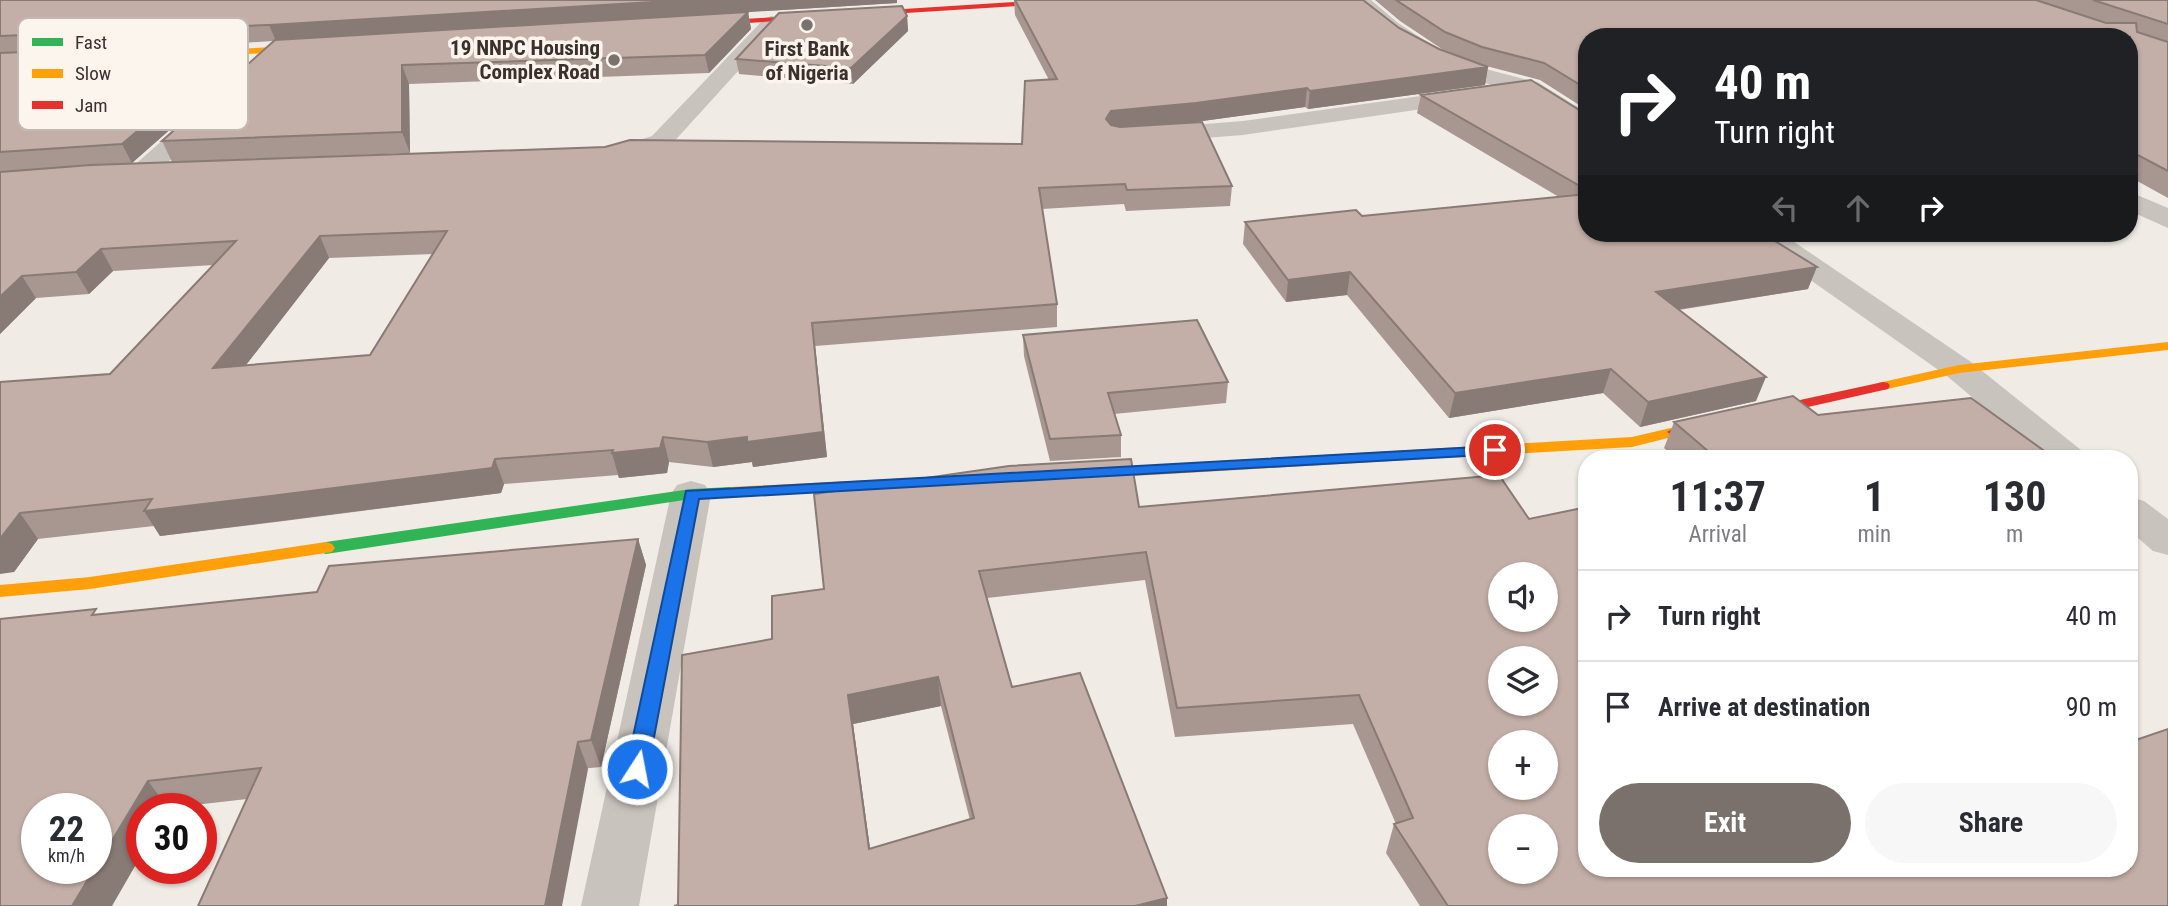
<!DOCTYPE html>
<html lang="en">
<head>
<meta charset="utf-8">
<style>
  body { margin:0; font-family:"Roboto Condensed",sans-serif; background:#f7f7f7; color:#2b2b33; height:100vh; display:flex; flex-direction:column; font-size:26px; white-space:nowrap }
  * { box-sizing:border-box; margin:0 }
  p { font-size:23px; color:#7c7c81 }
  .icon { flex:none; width:38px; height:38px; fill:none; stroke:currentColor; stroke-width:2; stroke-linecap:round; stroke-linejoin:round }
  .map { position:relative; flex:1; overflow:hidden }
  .drawer { position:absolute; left:1578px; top:450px; width:560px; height:427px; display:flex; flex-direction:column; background:#fff; border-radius:28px; box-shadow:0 2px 5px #0004 }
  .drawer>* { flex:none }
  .banner { position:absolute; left:1578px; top:28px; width:560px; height:214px; border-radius:28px; box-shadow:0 2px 5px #0004; background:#202124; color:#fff; overflow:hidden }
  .fabs { position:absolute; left:1488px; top:562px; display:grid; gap:14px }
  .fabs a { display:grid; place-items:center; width:70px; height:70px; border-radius:50%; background:#fff; box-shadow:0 2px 5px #0004; font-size:35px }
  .speed { position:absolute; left:21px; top:793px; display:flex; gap:14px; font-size:35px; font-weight:700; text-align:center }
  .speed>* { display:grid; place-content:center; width:91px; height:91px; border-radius:50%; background:#fff; box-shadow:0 2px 5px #0004; line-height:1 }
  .speed small { font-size:18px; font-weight:400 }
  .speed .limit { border:10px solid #d22; background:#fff; color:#111 }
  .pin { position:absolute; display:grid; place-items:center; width:60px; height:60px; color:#fff; margin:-30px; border:4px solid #fff; border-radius:50%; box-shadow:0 2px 7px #0007 }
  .me { position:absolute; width:77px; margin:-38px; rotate:11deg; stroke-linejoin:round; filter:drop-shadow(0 0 5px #0008) }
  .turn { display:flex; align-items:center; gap:24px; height:147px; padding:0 21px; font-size:32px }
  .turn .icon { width:91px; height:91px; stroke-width:2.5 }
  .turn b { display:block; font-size:49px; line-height:60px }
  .lanes { display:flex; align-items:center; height:66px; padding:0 21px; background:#0003; justify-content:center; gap:35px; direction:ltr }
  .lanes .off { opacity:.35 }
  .eta { display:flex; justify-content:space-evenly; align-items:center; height:119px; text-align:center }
  .eta b { font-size:42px; font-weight:700; line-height:49px }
  .primary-button { display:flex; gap:14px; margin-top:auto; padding:14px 21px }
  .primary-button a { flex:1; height:80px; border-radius:42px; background:#7a716c; color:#fff; font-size:28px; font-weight:700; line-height:80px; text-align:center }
  .primary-button a+a { background:#f7f7f7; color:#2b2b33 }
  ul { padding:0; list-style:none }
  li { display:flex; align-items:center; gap:21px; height:91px; padding:0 21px; border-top:2px solid #e1e1e2 }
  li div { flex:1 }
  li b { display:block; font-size:26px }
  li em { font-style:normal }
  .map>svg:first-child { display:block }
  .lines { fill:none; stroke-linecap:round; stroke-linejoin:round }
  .street { fill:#c9c3be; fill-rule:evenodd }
  .fast { fill:#30b455; fill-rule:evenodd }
  .slow { fill:#ff9f0a; fill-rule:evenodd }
  .jam { fill:#e5322d; fill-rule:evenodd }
  .wall { fill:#a89690; fill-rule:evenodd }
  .shaded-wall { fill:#887a75 }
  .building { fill:#c3afa7; stroke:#887a75; stroke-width:2; fill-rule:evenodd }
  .route { fill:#1a73e8; stroke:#114b97; stroke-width:2 }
  .poi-dot { fill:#7a716c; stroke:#fbf5ee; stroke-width:2.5 }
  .labels { text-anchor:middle; stroke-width:7; stroke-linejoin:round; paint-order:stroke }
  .far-poi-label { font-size:21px; font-weight:bold; fill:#3b302b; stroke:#fbf5ee; text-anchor:end }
  .key { fill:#fbf5ee; stroke:#c1bab4; stroke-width:2 }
  .key-label { font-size:19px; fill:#3b302b }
</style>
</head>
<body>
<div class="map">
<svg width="2168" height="906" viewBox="0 0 2168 906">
  <rect width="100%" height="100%" fill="#f0ebe5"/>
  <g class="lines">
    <!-- street -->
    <path class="street" d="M1351,0h20l27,23 43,28 37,16 61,16 48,30v17l-9,-2 -55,-35 -61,-16 -37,-16 -41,-30z
      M772,16l7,2 3,4 -3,4 -109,120 -56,18 -9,-3 -4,-5 4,-5 47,-15 113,-118z
      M1470,89l8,2 4,5 -4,5 -235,34 -89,7 -9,-2 -3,-5 3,-5 9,-2 89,-7z
      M206,107l8,2 4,5 -4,5 -65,61 -9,2 -9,-2 -4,-6 4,-6 67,-59z
      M2130,192l38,16v20l-38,-17z
      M1748,233h33l190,129 110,88 5,8h-42l-97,-82 -195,-137z
      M691,481l14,4 6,9 -72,412h-58l90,-412 6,-9z
      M2130,497l14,4 24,18v36l-15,-4 -23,-20z"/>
    <!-- fast -->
    <path class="fast" d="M731,487l6,1 2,4 -2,4 -46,3 -365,55 -6,-2 -3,-4 3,-4 6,-2 365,-53z"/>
    <!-- slow -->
    <path class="slow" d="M316,45l4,3 -1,2 -125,7 -4,-3 4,-3z
      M2168,342v8l-209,23 -76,17 -7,-4 2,-3 81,-18z
      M1675,427l5,2 3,3 -3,3 -48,12 -551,32 -8,-5 8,-5 551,-32z
      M930,477l6,1 2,4 -2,4 -205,11 -8,-5 8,-5z
      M326,542l6,2 3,4 -3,4 -242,37 -90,8v-12l90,-8z"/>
    <!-- jam -->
    <path class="jam" d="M1047,0h41l-4,2 -386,24 -4,-2 4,-2z
      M1883,382l5,1 2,3 -2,3 -213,48 -8,-5 8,-5z"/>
  </g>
  <!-- wall -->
  <path class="wall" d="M0,0l897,3 -149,9 3,17 -42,44 -300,11 1,69 -238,9 -10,-21 111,-100 -31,2 7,17 -117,103 -18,2 908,-21 27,-64 -34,-65 -1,-15 385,28 40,21 30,11 -27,-11 -42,-28 -25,-21h793v198l-38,-21v-140h-543v73l-47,-30 -54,-14 2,1 -3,18 -177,24 -3,-2 -110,15 37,64 -2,20 -104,5 -2,-7 -82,5 15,95v23l-242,19 12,111 -74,10 -1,-5 -39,5 -44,-5 -2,11 -48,5 -1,-3 -114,9 -3,9 -217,28 -124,15 -6,-10 -116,13 -24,33 -14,-190 110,-8 104,-109 -101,6 -24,23 -53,4 -36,36zM433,254l-63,101 -124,10 83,-107z
    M907,16l1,15 -55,53 -114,-10 -3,-15z
    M1421,95l166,18v120l221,56 -129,21 77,91 -116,26 -37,-34 -154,25 -102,-123 -61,7 -43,-58 2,-22 117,-6 197,-19 -142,-84z
    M1023,335l205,47 -2,21 -112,11 7,21v22l-71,4 -26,-105z
    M1818,415l236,43h-379l-11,-10 10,-26z
    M1139,507l448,361 231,1 350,37h-748l-34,-53 8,-29h2l-43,-100 -178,13 -30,-157 -158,18 25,89 155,219 -489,-1 94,-266 52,-50zM941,706l29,114 -100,29 -17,-125z
    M638,539l8,26 -45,202 -354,32 -79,9h-26l-43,-194 218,-22z"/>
  <!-- shaded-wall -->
  <path class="shaded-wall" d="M686,0h211v3l-149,9 3,17 -42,44 -4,-18 -429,-14 -7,-16z
    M907,16l1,15 -55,53 -2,-16z
    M242,43l7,17 -117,103 -10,-19z
    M402,65l7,19 1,69 -8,-21z
    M1488,67l-3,18 -177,24 2,-18z
    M1307,88l-2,19 -110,15 -85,7 -4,-10 5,-8z
    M320,236l9,22 -104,134 -12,-24z
    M101,249l12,22 -24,23 -13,-22z
    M1817,267l-9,22 -160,25 8,-22z
    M1350,272l-3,23 -61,7 2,-22z
    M22,276l14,22 -36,36v-37z
    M812,323l3,23 12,111 -74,10 -1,-5 -39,5 -6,-25z
    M1611,369l-8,24 -154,25 6,-25z
    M1766,377l-10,24 -116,26 8,-25z
    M663,437l6,25 -2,11 -48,5 -7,-25z
    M495,459l9,25 -3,9 -341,43 -16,-25z
    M20,513l18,26 -24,33 -14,2v-35z
    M638,539l8,26 -45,202 -10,-27z
    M938,677l3,29 -88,18 21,154 -5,-29 -21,-154z
    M578,742l10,27 -26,137h-17z
    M148,781l20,27h-26v46l-30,52h-40z
    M1167,898v8h-32z"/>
  <!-- building -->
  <path class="building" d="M0,0h686l-417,25 -269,11z
    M1015,0h348l36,28 40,21 49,18 -178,24 -3,-3 -111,15 -85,8 -5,8 5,6 9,2 82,-5 30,64 -105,4 -2,-6 -86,4 18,116 -245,19 11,109 -76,10v-5l-40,5 -44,-5 -3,11 -48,5 1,-3 -118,9 -3,9 -221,28 -127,15 8,-12 -132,14 -20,26v-157l110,-8 126,-133 -135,8 -25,23 -54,4 -22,21v-125l91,-7 514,-18 25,-7 392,4 3,-63 32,-2zM447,231l-77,124 -157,13 107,-132z
    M1396,0h640l70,23h30l1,9 31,10v129l-38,-20v-114h-543v52l-43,-26 -62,-16 -37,-15z
    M2093,0h75v24z
    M902,6l5,10 -56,52 -115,-9 43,-46z
    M748,12l-43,43 -303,10v67l-240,9 113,-101z
    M242,43l-120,101 -122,8v-99z
    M1531,80l50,31 6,2v77l-166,-95z
    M1587,194v39h175l55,34 -161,25 110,85 -118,25 -37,-33 -156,24 -105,-121 -62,8 -43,-58 111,-12 6,6z
    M1197,320l31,62 -120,11 13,42 -71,4 -27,-104z
    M1793,396l25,19 153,-17 83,60h-378l33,-6 -35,-30z
    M1131,459l8,48 360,-32 30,44 58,-12v361h543v-126l38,-13v177h-720l-54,-82 19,-6 -54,-123 -182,13 -31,-156 -167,19 33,116 68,-14 87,225 -32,8h-461l4,-1 4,-250 90,-16v-43l52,-7 -10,-95 195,-28zM1500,574h45v46h-45zM1500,658h45v46h-45zM938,677l36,141 -105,31 -21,-154zM1500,742h45v46h-45zM1500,826h45v46h-45z
    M638,539l-47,201 -13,2 -33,164h-347l63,-138 -113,13 -52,86v-59h-59v60h58l-23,38h-72v-287l96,-10 -4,6 225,-23 12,-26z"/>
  <!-- route -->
  <path class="route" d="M1495,446l6,1 2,3 -2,4 -802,45 -51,270 -3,6 -8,3 -8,-3 -3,-6 60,-278z"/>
  <!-- markers -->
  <g class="poi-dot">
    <circle cx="807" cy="25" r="7"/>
    <circle cx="614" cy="60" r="7"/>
  </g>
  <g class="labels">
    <!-- far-poi labels -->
    <g class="far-poi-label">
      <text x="600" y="55">19 NNPC Housing<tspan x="600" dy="24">Complex Road</tspan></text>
      <text x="807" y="56" text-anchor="middle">First Bank<tspan x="807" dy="24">of Nigeria</tspan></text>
    </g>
  </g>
  <!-- legend -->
  <rect x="18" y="18" width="230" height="112" rx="10" class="key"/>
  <rect x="32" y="38" width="31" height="8" fill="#30b455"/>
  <rect x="32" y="69" width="31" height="9" fill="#ff9f0a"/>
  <rect x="32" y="101" width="31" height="8" fill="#e5322d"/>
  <g class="key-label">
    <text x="75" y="49">Fast</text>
    <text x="75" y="80">Slow</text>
    <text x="75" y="112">Jam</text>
  </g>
</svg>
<div class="fabs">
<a><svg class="icon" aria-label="sound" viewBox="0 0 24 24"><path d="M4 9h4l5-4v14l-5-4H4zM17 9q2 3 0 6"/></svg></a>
<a><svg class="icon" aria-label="layers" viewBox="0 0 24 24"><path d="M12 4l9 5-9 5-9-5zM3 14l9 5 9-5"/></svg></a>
<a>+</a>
<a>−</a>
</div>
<div class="speed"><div>22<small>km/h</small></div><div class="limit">30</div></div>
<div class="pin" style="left:1495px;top:450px;background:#d93025"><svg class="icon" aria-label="arrive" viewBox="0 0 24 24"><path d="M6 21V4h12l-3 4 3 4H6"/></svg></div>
<svg class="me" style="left:637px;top:769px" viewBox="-20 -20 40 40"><circle r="17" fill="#1a73e8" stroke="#fff" stroke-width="3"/><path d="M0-11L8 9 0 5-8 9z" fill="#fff"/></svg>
<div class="banner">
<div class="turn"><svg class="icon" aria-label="right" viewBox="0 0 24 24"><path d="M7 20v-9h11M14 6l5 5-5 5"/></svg><div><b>40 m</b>Turn right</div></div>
<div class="lanes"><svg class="icon off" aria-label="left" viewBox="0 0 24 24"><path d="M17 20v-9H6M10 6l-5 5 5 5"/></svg><svg class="icon off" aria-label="ahead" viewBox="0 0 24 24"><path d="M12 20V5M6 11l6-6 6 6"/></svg><svg class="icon" aria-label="right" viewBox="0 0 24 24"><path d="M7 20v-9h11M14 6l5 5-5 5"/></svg></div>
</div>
<section class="drawer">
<div class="eta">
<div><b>11:37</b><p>Arrival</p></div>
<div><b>1</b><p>min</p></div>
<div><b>130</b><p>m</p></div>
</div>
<ul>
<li><svg class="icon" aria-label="right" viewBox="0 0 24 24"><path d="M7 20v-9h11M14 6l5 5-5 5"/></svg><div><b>Turn right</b></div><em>40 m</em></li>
<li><svg class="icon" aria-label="arrive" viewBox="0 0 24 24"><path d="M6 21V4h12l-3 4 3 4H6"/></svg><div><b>Arrive at destination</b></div><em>90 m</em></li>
</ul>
<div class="primary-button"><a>Exit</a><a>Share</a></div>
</section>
</div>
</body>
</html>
